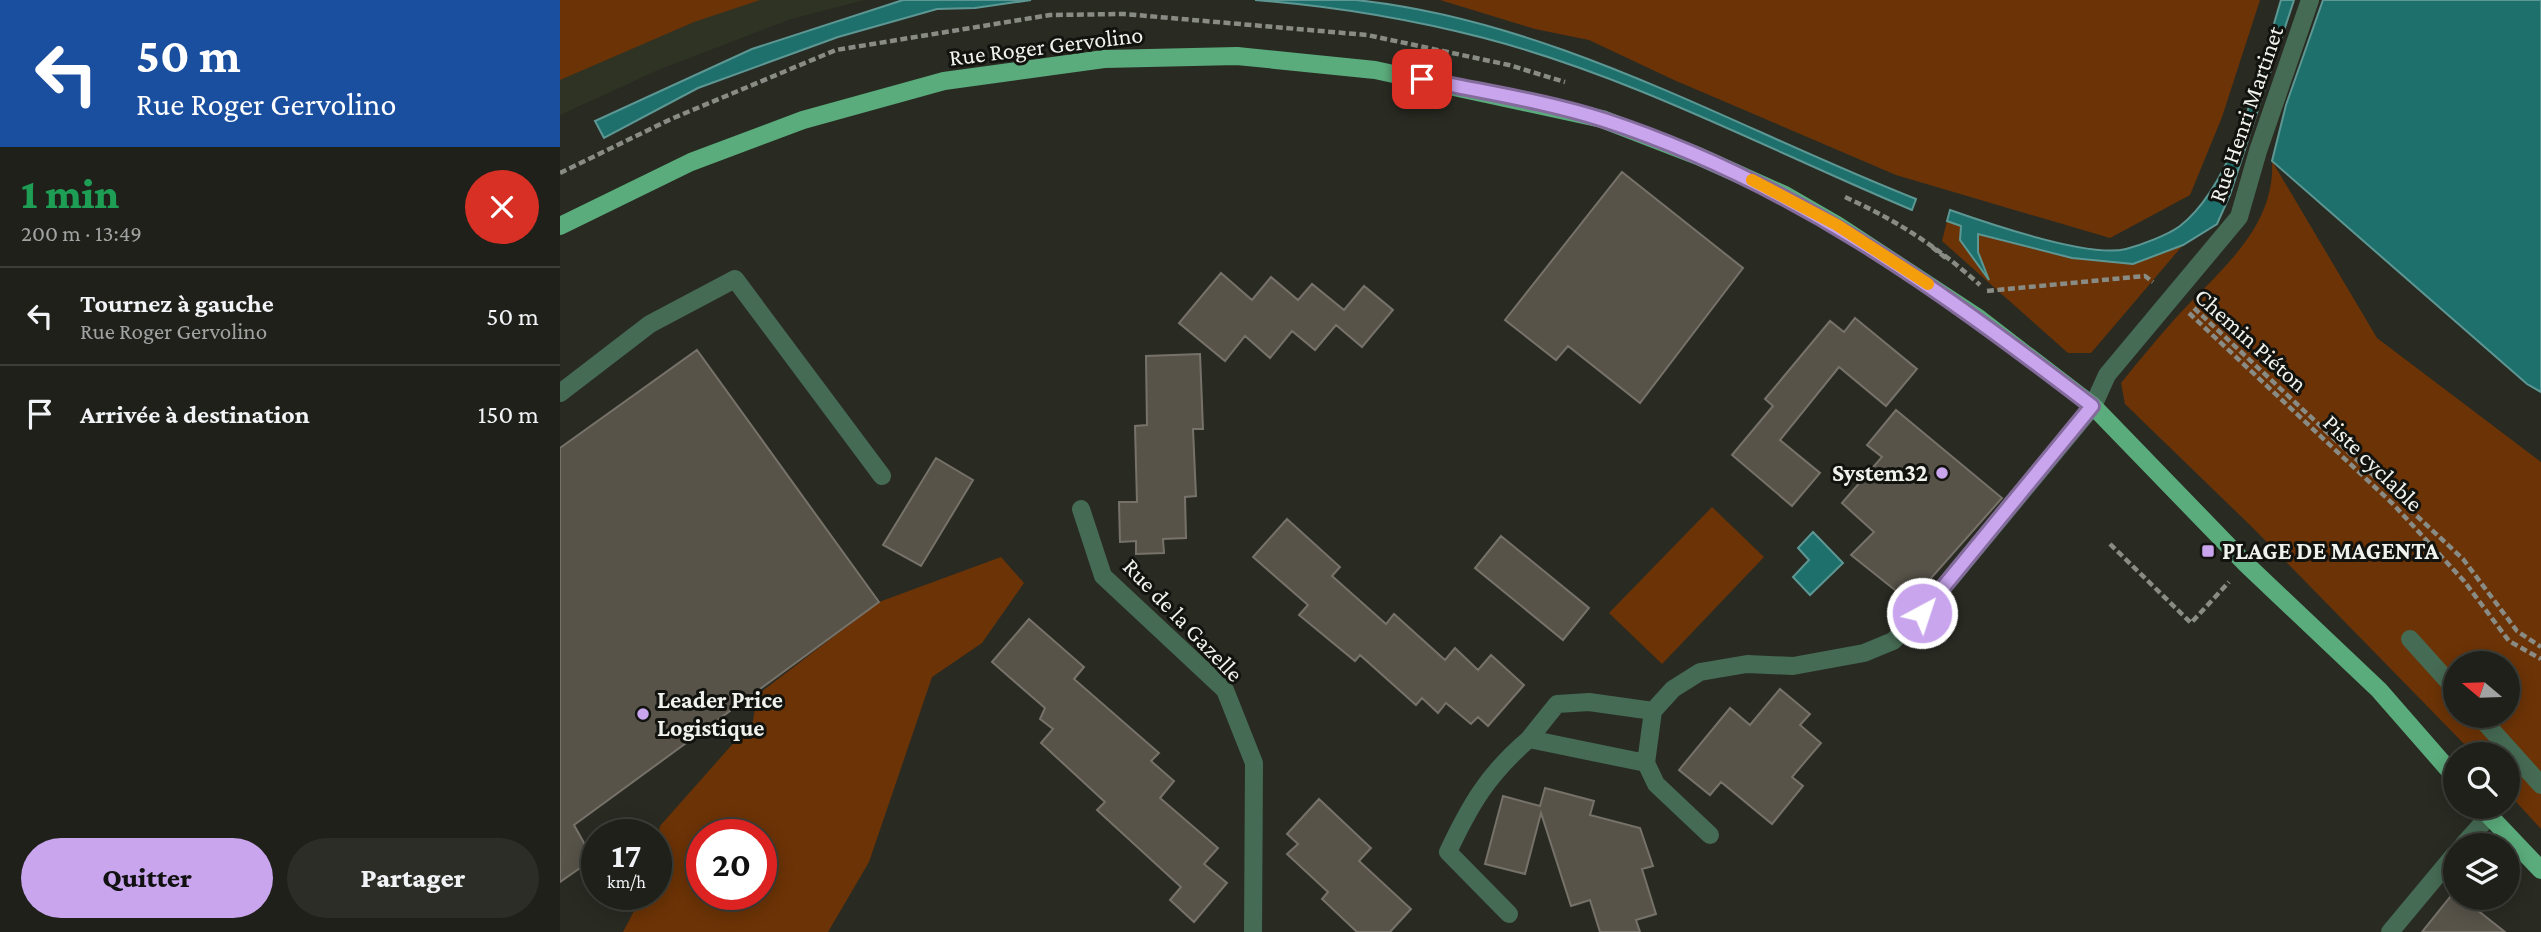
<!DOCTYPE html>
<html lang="fr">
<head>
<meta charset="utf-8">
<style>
  body { margin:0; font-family:"Crimson Pro",serif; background:#2c2d27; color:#f1f3f6; height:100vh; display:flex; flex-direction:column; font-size:26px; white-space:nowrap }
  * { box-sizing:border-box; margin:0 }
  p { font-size:23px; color:#a1a3a2 }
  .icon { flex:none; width:38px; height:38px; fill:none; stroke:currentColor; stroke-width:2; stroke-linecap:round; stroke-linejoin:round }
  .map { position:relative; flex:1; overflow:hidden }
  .sheet { display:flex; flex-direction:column; background:#1f201a; width:560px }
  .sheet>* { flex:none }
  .hud { background:#1a4fa0; color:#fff; overflow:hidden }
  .needle { width:46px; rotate:289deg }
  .tools { position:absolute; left:1883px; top:651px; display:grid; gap:14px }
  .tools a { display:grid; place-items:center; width:77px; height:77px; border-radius:50%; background:#1f201a; box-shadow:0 4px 18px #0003,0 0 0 2px #3c3e39; font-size:35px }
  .speed { position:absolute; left:21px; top:819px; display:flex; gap:14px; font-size:35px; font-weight:700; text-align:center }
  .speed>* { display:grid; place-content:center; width:91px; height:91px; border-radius:50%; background:#1f201a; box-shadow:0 4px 18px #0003,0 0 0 2px #3c3e39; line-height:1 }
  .speed small { font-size:18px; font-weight:400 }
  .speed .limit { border:10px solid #d22; background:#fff; color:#111 }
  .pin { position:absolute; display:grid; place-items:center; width:60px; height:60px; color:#fff; margin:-30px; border-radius:14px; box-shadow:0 4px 10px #0006 }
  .me { position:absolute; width:77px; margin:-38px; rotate:40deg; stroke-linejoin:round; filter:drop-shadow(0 0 5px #0008) }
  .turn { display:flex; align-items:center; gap:24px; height:147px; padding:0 21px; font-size:32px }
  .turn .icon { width:91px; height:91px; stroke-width:2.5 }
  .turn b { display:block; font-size:49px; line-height:60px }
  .round { display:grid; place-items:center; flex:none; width:74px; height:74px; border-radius:37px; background:#2c2d27 }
  .overview { display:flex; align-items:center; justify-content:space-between; height:119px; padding:0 21px }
  h1 { font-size:42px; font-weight:800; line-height:52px; color:#1e9e55 }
  .cta { display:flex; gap:14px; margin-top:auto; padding:14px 21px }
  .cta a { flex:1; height:80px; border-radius:42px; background:#c9a5ee; color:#111; font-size:28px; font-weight:800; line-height:80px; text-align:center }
  .cta a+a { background:#2c2d27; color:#f1f3f6 }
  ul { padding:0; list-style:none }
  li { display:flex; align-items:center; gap:21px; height:98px; padding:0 21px; border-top:2px solid #3c3e39 }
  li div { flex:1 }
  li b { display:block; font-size:26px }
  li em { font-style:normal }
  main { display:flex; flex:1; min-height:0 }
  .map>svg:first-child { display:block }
  .built { fill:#2f3324 }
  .green { fill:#6c3306; fill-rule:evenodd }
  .water { fill:#1e706d; stroke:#5d9793; stroke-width:2 }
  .building { fill:#575349; stroke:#777269; stroke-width:2 }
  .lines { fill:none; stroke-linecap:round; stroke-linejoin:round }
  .path { stroke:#898b85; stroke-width:4.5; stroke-dasharray:7 3.5; stroke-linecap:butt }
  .lane { stroke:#466b54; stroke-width:18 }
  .street { stroke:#466b54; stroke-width:18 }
  .primary { stroke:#5bac7c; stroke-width:18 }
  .route-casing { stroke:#836b9b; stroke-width:18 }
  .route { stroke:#c9a5ee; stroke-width:12 }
  .slow { stroke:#f59e0b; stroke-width:12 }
  .poi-dot { fill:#c9a5ee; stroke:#12130f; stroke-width:2.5 }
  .labels { text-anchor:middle; stroke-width:6; stroke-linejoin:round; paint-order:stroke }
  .street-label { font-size:24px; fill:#f0f2ed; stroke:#12130f }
  .poi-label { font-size:24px; font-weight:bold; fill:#f0f2ed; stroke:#12130f; text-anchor:start }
</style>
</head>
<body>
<main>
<section class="sheet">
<div class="hud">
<div class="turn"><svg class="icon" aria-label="left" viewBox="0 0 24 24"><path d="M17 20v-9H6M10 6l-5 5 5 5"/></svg><div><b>50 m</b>Rue Roger Gervolino</div></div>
</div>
<div class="overview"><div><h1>1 min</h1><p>200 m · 13:49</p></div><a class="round" style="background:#d93025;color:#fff"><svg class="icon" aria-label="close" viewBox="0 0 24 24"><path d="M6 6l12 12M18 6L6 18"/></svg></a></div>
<ul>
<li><svg class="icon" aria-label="left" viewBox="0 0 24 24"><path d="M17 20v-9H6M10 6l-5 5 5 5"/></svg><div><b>Tournez à gauche</b><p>Rue Roger Gervolino</p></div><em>50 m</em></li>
<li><svg class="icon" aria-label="arrive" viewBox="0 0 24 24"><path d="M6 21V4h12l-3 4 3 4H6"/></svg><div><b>Arrivée à destination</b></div><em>150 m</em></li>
</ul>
<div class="cta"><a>Quitter</a><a>Partager</a></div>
</section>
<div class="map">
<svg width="1981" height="932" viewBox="0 0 1981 932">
  <rect width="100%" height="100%" fill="#292b23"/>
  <!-- built -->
  <path class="built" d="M0,0h304l-73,19 -133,51 -98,45z"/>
  <!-- green -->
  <path class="green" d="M0,0h200l-66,22 -134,58z
    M880,0h820l-38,117 -32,78 -80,43 -214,-63 -222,-95 -85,-40 -54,-11z
    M1712,161l105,177 164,124v367l-33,-36v-39h-34l-221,-226 -128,-124 -4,-21c17,-21 34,-42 52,-62 42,-47 103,-91 99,-160zM1895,663h53v53h-53z
    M1387,221l15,5 25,51 -9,-25v-18l155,30 50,-19 -92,108h-23l-126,-112z
    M1152,507l52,50 -102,107 -53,-51z
    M441,557l23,26 -42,60 -50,34 -63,185 -41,70h-205l20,-38h13v-47l4,-21 93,-105 4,-26 122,-93zM142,835h59v59h-59z"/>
  <!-- water -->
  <path class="water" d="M343,0h128l-56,8 -38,1 -99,28 -140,51 -94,50 -9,-17 157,-72z
    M695,0c33,0 68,0 101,0 199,21 377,127 560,199l-4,11c-141,-59 -279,-133 -428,-172 -74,-19 -152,-32 -229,-38z
    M1721,0h13l-64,195 -13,29 -34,21 -50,19 -61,-6 -94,-24v18l11,28 -29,-40 1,-14 -14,-5 3,-11c37,13 140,48 176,39 15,-4 42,-14 54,-23 56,-43 81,-161 101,-226z
    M1763,0h218v392l-14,-8 -255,-223 14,-56z
    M1253,532l30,31 -33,32 -17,-18 16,-17 -11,-12z"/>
  <!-- building -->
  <path class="building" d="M1062,172l121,96 -103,135 -72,-57 -12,14 -51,-40z
    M661,273l31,27 19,-23 27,23 14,-16 32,26 20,-24 29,24 -31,37 -26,-22 -21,25 -23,-19 -22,27 -25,-22 -20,25 -46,-38z
    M1295,318l62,51 -31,37 -47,-39 -59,73 40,33 -28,33 -60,-51 41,-49 -8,-7 65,-78 14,11z
    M137,350l182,252 -305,223 19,34 -33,23v-434z
    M640,354l3,75h-10l3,67 -11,1 1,41 -23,1 1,14 -28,1v-13l-16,1 -1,-40h18l-2,-76 12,-1 -1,-69z
    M1336,410l106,88 -92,104 -59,-47 23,-23 -32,-29 40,-46 -15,-12z
    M376,458l37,22 -52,86 -38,-21z
    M727,519l53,48 -8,9 54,48 8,-10 51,46 10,-12 23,22 13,-15 33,30 -36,41 -10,-9 -7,7 -25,-21 -8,10 -16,-15 -6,7 -56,-50 -5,6 -56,-46 9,-10 -55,-48z
    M941,536l88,72 -26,32 -88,-72z
    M469,619l55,48 -10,12 85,74 -8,8 23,20 -14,17 58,50 -14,16 23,19 -33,39 -24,-22 11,-13 -84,-77 8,-8 -64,-59 12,-14 -13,-10 5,-11 -53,-46z
    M1220,689l30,25 -10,11 21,18 -29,34 11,9 -31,38 -51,-42 -11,13 -31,-25 51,-62 20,17z
    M985,788l49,13 -4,14 50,13 13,38 -11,3 14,45 -20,6 4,12h-40l-10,-32 -19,6 -30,-93 -16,61 -40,-10 18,-68 37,10z
    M759,799l52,49 -12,13 52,48 -21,23h-33l-35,-33 6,-7 -41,-38 11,-10 -11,-10z
    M1894,892l1,6h7l43,34h-83z"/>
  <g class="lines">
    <!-- path -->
    <path class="path" d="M0,173l111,-54 165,-69 214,-35 74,-1 243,21 142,30 56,17
      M1285,197c51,23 93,50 135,88
      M1372,247l15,12
      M1427,291l158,-15 8,6
      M1634,308l269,251 54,72 24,16
      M1629,313l204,191 71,77 45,60 32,18
      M1550,544l81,79 38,-41"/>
    <!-- lane -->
    <path class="lane" d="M0,393l90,-69 85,-45 147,197
      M1850,639l45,50
      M1093,711l20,-22 27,-17 47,-8 46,2 71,-13 29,-12 29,-28 171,-207
      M1919,716l62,69
      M969,739l28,-35 32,-2 64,9 -7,52
      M949,914l-61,-62c22,-47 40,-78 81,-113l117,24 10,21 54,51"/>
    <!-- street -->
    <path class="street" d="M1533,406l14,-31 132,-158 19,-66 52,-151
      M521,509l22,67 122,114 29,73 -1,169
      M1903,845l26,-29
      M1830,932l65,-78"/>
    <!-- primary -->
    <path class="primary" d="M0,226l131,-64 112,-42 141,-39 160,-22 133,-3 138,14 227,49 96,37 87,39 52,30 140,92 116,89 153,158 133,126 76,87
      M1921,807l60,63"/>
  </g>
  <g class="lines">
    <!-- route casing -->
    <g class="route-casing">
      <path id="route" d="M862,79c60,13 123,22 182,41 187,61 334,168 488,286l-170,207"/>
    </g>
    <!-- route -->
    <use href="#route" class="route"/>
    <!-- slow -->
    <path class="slow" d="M1192,180l85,45 91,59"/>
  </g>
  <!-- markers -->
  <g class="poi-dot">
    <circle cx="1382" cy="473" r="7"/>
    <rect x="1641" y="544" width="14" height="14" rx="3.5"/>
    <circle cx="83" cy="714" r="7"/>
  </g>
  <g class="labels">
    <!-- street labels -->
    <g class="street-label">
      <text transform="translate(486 46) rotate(-7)" y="8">Rue Roger Gervolino</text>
      <text transform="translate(1686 114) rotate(-71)" y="8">Rue Henri Martinet</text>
      <text transform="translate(1691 340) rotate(42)" y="8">Chemin Piéton</text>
      <text transform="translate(1813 463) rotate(44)" y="8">Piste cyclable</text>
      <text transform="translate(623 620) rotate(46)" y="8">Rue de la Gazelle</text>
    </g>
    <!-- poi labels -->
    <g class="poi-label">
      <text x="1368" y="481" text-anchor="end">System32</text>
      <text x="1662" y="559">PLAGE DE MAGENTA</text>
      <text x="97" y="708">Leader Price<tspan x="97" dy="28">Logistique</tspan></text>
    </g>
  </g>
</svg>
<div class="tools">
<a><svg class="needle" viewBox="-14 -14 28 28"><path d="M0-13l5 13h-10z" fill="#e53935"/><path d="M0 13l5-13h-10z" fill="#a1a3a2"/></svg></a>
<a><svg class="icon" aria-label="search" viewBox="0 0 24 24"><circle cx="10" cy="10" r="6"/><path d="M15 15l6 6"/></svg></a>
<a><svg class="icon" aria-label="layers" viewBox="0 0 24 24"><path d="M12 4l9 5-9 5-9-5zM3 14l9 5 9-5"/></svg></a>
</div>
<div class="speed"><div>17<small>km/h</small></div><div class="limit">20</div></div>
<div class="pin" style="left:862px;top:79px;background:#d93025"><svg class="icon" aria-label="arrive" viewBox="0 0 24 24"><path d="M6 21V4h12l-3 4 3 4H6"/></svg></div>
<svg class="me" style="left:1362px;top:613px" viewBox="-20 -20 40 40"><circle r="17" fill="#c9a5ee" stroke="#fff" stroke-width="3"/><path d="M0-11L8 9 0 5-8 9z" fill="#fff"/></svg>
</div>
</main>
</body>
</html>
